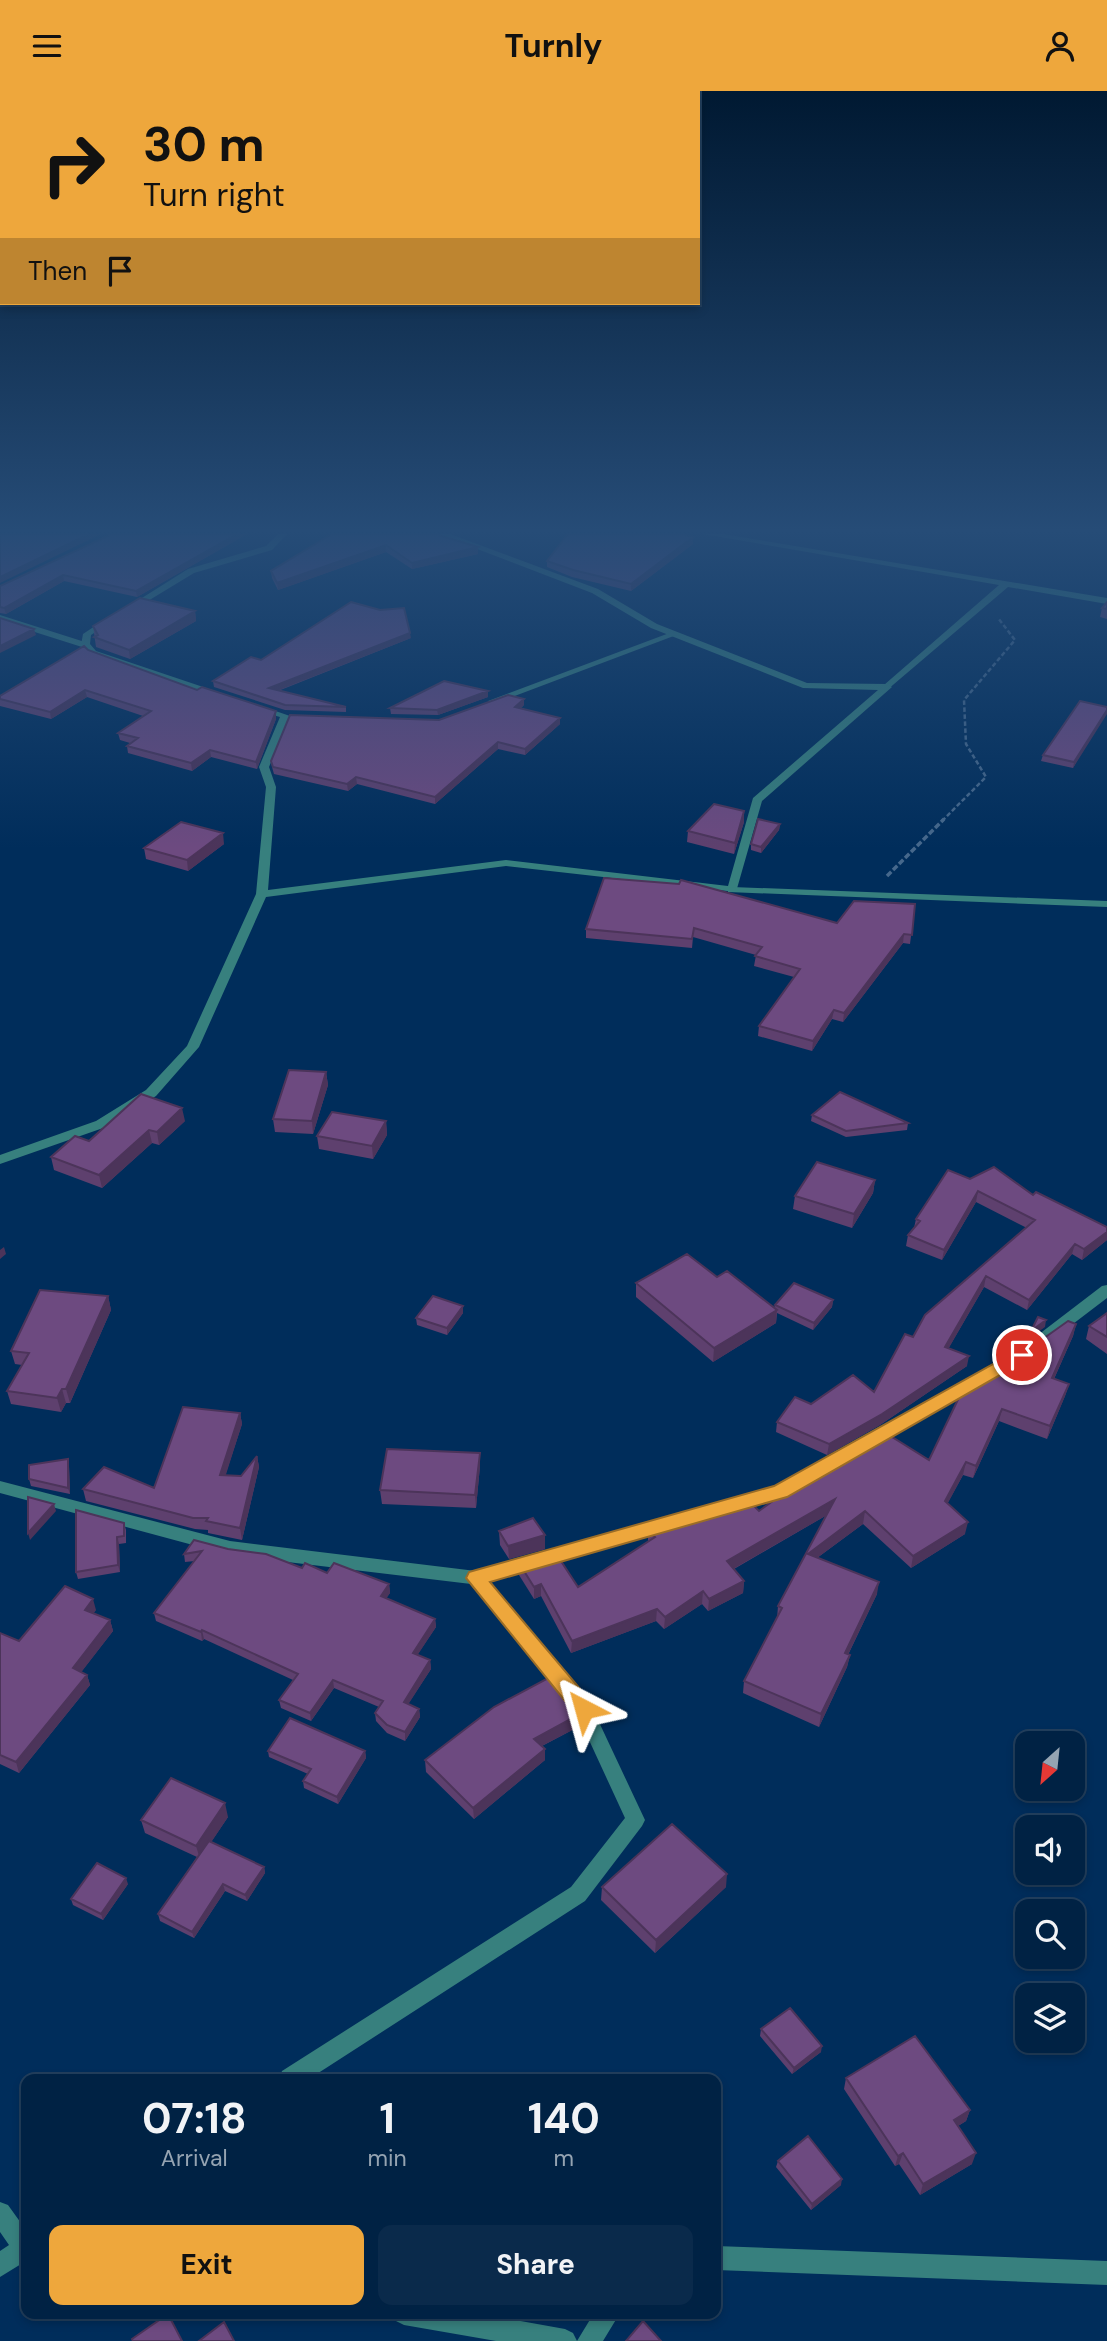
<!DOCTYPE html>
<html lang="en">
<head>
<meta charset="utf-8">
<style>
  body { margin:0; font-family:"DM Sans",sans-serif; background:#0a2a4b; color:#f1f3f6; height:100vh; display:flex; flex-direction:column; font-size:26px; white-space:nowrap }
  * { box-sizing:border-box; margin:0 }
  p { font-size:23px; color:#95a4b2 }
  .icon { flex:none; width:38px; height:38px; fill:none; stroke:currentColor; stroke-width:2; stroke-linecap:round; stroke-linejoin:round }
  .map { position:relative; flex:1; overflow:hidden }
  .drawer { position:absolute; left:21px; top:1983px; width:700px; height:245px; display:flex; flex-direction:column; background:#024; border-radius:14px; box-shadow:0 4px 10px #0003,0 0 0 2px #223f5d }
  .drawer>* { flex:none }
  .hud { position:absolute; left:0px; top:0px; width:700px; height:214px; box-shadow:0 4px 10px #0003,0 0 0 2px #223f5d; background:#eea73c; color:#111; overflow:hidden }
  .needle { width:46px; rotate:207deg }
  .buttons { position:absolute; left:1015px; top:1640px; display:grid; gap:14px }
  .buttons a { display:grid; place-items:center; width:70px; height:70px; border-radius:14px; background:#024; box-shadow:0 4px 10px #0003,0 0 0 2px #223f5d; font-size:35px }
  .pin { position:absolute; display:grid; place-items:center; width:60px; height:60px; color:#fff; margin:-30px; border:4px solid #fff; border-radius:50%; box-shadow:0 2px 7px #0007 }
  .me { position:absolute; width:77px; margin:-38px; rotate:321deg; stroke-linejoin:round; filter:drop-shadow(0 0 5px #0008) }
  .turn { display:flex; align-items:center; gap:24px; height:147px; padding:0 28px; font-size:32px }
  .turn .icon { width:91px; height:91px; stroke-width:2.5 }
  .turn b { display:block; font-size:49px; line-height:60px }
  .then { display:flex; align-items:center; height:66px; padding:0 28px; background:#0003; gap:14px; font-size:26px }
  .eta { display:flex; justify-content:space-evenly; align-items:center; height:119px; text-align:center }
  .eta b { font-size:42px; font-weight:700; line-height:49px }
  .button { display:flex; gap:14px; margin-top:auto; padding:14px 28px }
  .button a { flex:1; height:80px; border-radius:14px; background:#eea73c; color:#111; font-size:28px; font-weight:700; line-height:80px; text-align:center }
  .button a+a { background:#0a2a4b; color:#f1f3f6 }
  header { display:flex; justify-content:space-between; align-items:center; height:91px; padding:0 28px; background:#eea73c; color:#111; font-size:32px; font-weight:700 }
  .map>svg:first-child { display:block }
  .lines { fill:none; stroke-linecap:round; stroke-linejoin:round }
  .path-far1 { stroke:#46688c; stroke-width:2.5; stroke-dasharray:4.5 2.5; stroke-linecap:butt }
  .path { stroke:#46688c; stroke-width:3.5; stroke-dasharray:6 2.5; stroke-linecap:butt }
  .lane { fill:#37807e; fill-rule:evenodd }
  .street { fill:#37807e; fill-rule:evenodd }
  .wall { fill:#5e406e }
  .shaded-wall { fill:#4c345a }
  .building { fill:#6d4a80; stroke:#4c345a; stroke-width:2 }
  .route { fill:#eea73c; stroke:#9b6d27; stroke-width:2 }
</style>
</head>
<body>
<header><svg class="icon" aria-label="menu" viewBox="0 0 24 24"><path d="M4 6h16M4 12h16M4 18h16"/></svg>Turnly<svg class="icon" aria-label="person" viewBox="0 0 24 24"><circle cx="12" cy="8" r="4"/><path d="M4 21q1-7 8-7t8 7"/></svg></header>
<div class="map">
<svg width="1107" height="2250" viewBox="0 0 1107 2250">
  <rect width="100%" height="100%" fill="#002d5b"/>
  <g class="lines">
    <!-- path-far1 -->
    <path class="path-far1" d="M942,730l44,-44 -20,-33 -2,-44 51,-60 -17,-22"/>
    <!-- path -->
    <path class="path" d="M887,785l57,-57"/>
    <!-- lane -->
    <path class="lane" d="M278,443h9l-15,16 -78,23 -61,37 -7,-2 62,-39 78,-23z
      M438,443h12l148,55 59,35 150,59 80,1 5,3 -130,114 -26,91 -230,-26 -240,31 -67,150 -43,49 -50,31 -106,37v-9l96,-34 50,-31 41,-44 69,-152 10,-107 -7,-20 21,-50 -25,-7v-4h6l29,10 -21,51 7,20 -8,103 238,-30 222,26 25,-88 125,-108 -75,-2 -152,-60 -59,-35z
      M107,527l7,2 -23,15 -1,9 6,7 125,42 -8,2 -123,-40 -9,-10 2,-11z"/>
    <!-- street -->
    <path class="street" d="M703,443h20l384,64v6l-99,-17 -121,103 -3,-1v-4l115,-100z
      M0,524l88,28 1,2 -7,2 -82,-26z
      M672,541l7,2 -183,69 -8,-2z
      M732,796l375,14v6l-379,-15v-4z
      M1107,1194v13l-80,61 -152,87 -6,2 -6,-2 -2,-4 2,-4 154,-87 85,-65z
      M821,1372l6,2 2,4 -2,4 -41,23 -53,15 -6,-1 -2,-5 2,-5 48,-13z
      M0,1390l230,60 246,30 191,-54 6,2 2,5 -2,5 -184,52 101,122 55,117 -3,6 -57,75 -276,178h-30l3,-8 289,-184 54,-69 -48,-104 -106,-130 -241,-29 -230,-62z
      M0,2111l8,3 18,25v31l-26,16v-26l9,-6 -9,-13z
      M716,2155l391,15v24l-391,-15z
      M392,2222h83l90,16 8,4 4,8h-81l-92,-16 -8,-4z
      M594,2222h26l-17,28h-26z"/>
  </g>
  <!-- wall -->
  <path class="wall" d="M112,443h135l-110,63 -73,-16 -58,33 -6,-1v-27z
    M332,443l146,13v7l-66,15 -26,-17 -108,38 -6,-12 -1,-7z
    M693,446v7l-62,47 -59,-14 -25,-10v-6z
    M1107,511v17l-7,-2 2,-9z
    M195,520l1,10 -66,38 -34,-12 -3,-21z
    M411,547l-133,53 68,16v5l-61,-2 -71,-23 -1,-6 48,-21z
    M88,559l188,69 -19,50 -46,-12 -19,14 -64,-18 -1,-7 3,-3 -10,-3 -2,-7 25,-17 -56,-19 -36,22 -51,-13v-10z
    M488,600v6l-50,18 -47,-1 -1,-6z
    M524,614l-3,3 39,10v6l-35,31 -27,-6 -63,55 -78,-20 -9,7 -74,-17 -2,-7 -1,-6 168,-41z
    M1107,616l-34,61 -32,-7 2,-6z
    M744,720v11l-10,32 -47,-12 1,-11z
    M780,733l-1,6 -18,23 -10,-3v-6z
    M224,753l-36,27 -42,-12 -2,-11z
    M915,813l-5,40 -7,-1 -60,79 -11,-3 -20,32 -54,-15 1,-10 35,-49 -40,-11 2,-11 -63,-18 -1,11 -106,-10v-9l251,-6z
    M326,981l2,13 -15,49 -38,-2 -2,-13z
    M812,1024l96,8 -1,7 -61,7 -35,-16z
    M185,1030l-26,24 -7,-2 -50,45 -48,-18 -3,-13 38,-16z
    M386,1030l1,14 -14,24 -54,-10 -2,-13z
    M970,1088l63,16 74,32v13l-25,20 -10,-6 -45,56 -43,-23 -36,62 19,17 -87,59 -53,30 -51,-23 1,-10 34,-18 63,-12 39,-55 114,-109 -51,-26 -34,58 -36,-14 2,-11 6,-7 2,-9z
    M875,1089l-2,13 -21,35 -59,-19 2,-13z
    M717,1186l57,31 1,-3 58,-5 -1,7 -19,23 -36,-17 -1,10 -63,39 -77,-65v-14z
    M108,1205l3,14 -41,93h-4l-5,9 -50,-8 -4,-13 15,-26 -7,-1 -4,-13z
    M463,1222l-16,22 -30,-10 -1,-7z
    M1107,1222v41l-21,-15 3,-13z
    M1076,1233l-3,12 -19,43 15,5 -4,12 -18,43 -48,-18 -26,57 -10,-3 -16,29 18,30 -54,34 -48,-44 -46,34 60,36 -29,61h2l-3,12 -28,60 -76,-34 1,-12 33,-62 1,-13 49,-91 -93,54 10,12 -1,12 -35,18 -6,-7 -38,25 -8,-8 -85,32 -30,-57 -7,3 -15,-24v-12l59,24 70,-45v-12l111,-19 170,-51 85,-91z
    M240,1322l2,11 -17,52h16l16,-20 2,11 -17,73 -34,-7v-3l-13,-1 -109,-28 -3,-12 71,-1z
    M480,1362v13l-4,42 -94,-4 -2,-14z
    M69,1375l1,28 -39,-8 -2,-7z
    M124,1432l2,7v13l-7,1 1,28 -42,7 -2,-7z
    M499,1440l46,4v14l-36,10 -9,-14z
    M194,1449l108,28 87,16 1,9 -4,5 49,21 1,8 -19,28 13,5 1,9 -23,35 11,5 1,8 -15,24 -18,-8 -11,-12 -1,-8 4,-6 -45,-19 -23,33 -30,-13 -2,-8 14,-20 -89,-41 -2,2 -46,-20 -2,-8 41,-52 -10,1 -1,-8z
    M96,1519l-3,3 17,7 3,11 -32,41 6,3 3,10 -71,88 -19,-9v-131l19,8z
    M580,1635l-38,20 3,14 -71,59 -48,-47 -1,-12z
    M268,1660h97l1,7 -28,46 -34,-16 -1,-7 5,-7 -39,-17z
    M228,1726l-17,25 53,25 1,6 -18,28 -22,-10 -31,47 -34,-17 -2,-7 39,-57 -52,-24 -4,-13z
    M128,1793l-25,36 -30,-15 -2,-6z
    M602,1796h124l-71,66 -54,-53z
    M761,1938l60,23 -29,22 -32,-38z
    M846,1987l124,32 -4,11 -8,5 14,38 -52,31 -21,-31 -4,2 -51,-77z
    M778,2070l63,24 -30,25 -35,-43z"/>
  <!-- shaded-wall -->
  <path class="shaded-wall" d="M89,443h12l-101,49v-6z
    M237,443h10l-110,63 -1,-6z
    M693,446v7l-62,47v-7z
    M386,454v7l-108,38 -1,-7z
    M478,456v7l-66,15v-6z
    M63,484l1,6 -58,33 -2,-6z
    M195,520l1,10 -66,38 -1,-9z
    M34,538l2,6 -36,18v-7z
    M410,542l1,5 -142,56v-6z
    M85,599l2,7 -36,22 -1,-7z
    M488,600v6l-50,18 -1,-5z
    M524,608v6l-9,8v-6z
    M1107,619v4l-34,54 1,-6z
    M276,620v8l-19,50 -1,-7z
    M560,627v6l-35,31v-6z
    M498,651v7l-63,55v-7z
    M210,659l1,7 -19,14 -1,-8z
    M356,686l1,7 -9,7 -1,-7z
    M744,720v11l-10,32 1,-11z
    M780,733l-1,6 -18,23v-6z
    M223,742l1,11 -36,27 -1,-11z
    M904,843l-1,9 -60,79 1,-9z
    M834,919l-2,9 -20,32 1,-10z
    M326,981l2,13 -15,49 -1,-13z
    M182,1017l3,13 -26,24 -2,-13z
    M386,1030l1,14 -14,24 -1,-13z
    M149,1039l3,13 -50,45 -3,-13z
    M875,1089l-2,13 -21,35 2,-14z
    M978,1100l-2,11 -34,58 2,-10z
    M1107,1141v8l-25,20 2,-11z
    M1075,1153l-3,10 -45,56 2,-10z
    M4,1156l2,7 -6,5v-9z
    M986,1185l-2,11 -41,71 2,-11z
    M108,1205l3,14 -41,93 -4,-14z
    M833,1209l-1,7 -19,23 1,-7z
    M463,1215v7l-16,22v-7z
    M777,1219l-1,13 -63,39 1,-14z
    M1046,1229l-1,7 -15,11 1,-7z
    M1076,1233l-3,12 -24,54 3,-12z
    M969,1265l-2,10 -87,59 -53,30 2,-11z
    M1069,1293l-4,12 -18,43 3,-13z
    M62,1298l4,14 -5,9 -4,-14z
    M1002,1318l-3,12 -26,57 3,-12z
    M240,1322l2,11 -20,63 -2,-12z
    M480,1362v13l-4,42 -1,-13z
    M257,1365l2,11 -17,73 -2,-12z
    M68,1368l1,7 1,28 -2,-6z
    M966,1371l-3,13 -21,39 3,-13z
    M835,1408l-1,12 -108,62 1,-12z
    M54,1413l2,7 -26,29 -2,-7z
    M865,1420l-2,13 -57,42 2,-12z
    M968,1431l-3,12 -54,34 2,-12z
    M545,1444v14l-36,10 -1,-13z
    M117,1446l2,7 1,28 -2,-7z
    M744,1490l-1,12 -35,18 1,-12z
    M879,1491l-2,12 -34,71 2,-12z
    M389,1493l1,9 -8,12 -1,-9z
    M541,1493v12l-7,3v-12z
    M703,1500l-1,13 -38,25 1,-12z
    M93,1508l3,11 -8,11 -3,-11z
    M657,1518l-1,12 -85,32 1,-12z
    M435,1528l1,8 -23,35v-9z
    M110,1529l3,11 -37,48 -3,-11z
    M202,1539l2,9 -2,2 -1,-9z
    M850,1564l-3,12 -28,60 2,-13z
    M430,1569l1,9 -27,42v-9z
    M87,1584l3,10 -71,88 -3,-11z
    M333,1589l1,8 -23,33 -1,-8z
    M419,1618l1,8 -15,24v-9z
    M580,1623v12l-46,24v-11z
    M545,1658v11l-71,59 -1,-11z
    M365,1660l1,7 -28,46 -1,-7z
    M225,1712l3,14 -28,42 -4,-13z
    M264,1776l1,6 -18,28 -2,-6z
    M727,1783l-1,13 -71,66 1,-13z
    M126,1787l2,6 -25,36 -2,-6z
    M223,1793l2,7 -31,47 -2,-6z
    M822,1955l-1,6 -29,22 2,-6z
    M970,2019l-4,11 -16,10 4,-11z
    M903,2062l-4,11 -4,2 3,-10z
    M976,2062l-4,11 -52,31 3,-11z
    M842,2088l-1,6 -30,25 1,-6z"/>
  <!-- building -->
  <path class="building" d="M0,443h89l-89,43z
    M112,443h125l-101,57 -73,-16 -59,33 -4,-1v-21z
    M332,443h103l43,13 -66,16 -26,-18 -109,38 -6,-12z
    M568,443h113l12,3 -62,47 -58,-14 -26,-9z
    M140,507l55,13 -66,39 -35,-13 4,-2 -5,-9z
    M351,511l29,8 24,-2 6,25 -141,55 77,19 -61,-2 -72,-24 38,-24 10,3z
    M1107,511v7l-5,-1z
    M0,527l34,11 -34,17z
    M84,555l4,4 109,40 5,-3 74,24 -20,51 -46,-12 -19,13 -64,-17 11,-8 -20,-5 33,-22 -66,-21 -35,22 -50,-13v-3z
    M444,590l44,10 -51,19 -47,-2z
    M508,604l16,4 -9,8 45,11 -35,31 -27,-7 -63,55 -79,-20 -9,7 -74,-17 -2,-6 19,-46 149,5z
    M1080,610l27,6v3l-33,52 -31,-7z
    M714,713l30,7 -9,32 -47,-12z
    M758,728l22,5 -19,23 -10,-3z
    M181,731l42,11 -36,27 -43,-12z
    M604,787l75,6 2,-4 156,43 17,-22 61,3 -3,31 -8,-1 -60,79 -10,-3 -21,31 -54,-15 41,-57 -45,-13 7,-9 -68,-19 -2,11 -106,-10z
    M289,979l37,2 -14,49 -39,-2z
    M840,1001l68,31 -62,8 -34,-16z
    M141,1003l41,14 -25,24 -8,-2 -50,45 -48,-18 24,-21 14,5z
    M332,1021l54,9 -14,25 -55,-10z
    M817,1071l58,18 -21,34 -59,-18z
    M994,1076l39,28 3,-3 71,35v5l-23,17 -9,-5 -46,56 -43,-24 -41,71 24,9 -87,58 -53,30 -52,-22 18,-25 16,7 42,-29 21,17 31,-58 8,3 12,-22 110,-95 -57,-29 -34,59 -36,-15 12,-14 -4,-2 32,-49 22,9z
    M687,1163l30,23 10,-6 50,39 -63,38 -78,-65z
    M794,1192l39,17 -19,23 -39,-18z
    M40,1199l68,6 -42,93h-4l-5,9 -50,-7 22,-38 -18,-2z
    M433,1205l30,10 -16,22 -31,-10z
    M1107,1222v24l-18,-11z
    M1038,1226l8,3 -15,11z
    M1068,1230l8,3 -24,54 17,6 -19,42 -48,-17 -26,57 -10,-4 -21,39 23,21 -55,34 -48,-45 -57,43 71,28 -34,71 5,2 -29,59 -77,-33 38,-73 -4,-2 57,-107 -108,62 17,20 -35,18 -6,-8 -38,26 -8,-8 -85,32 -31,-57 -7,3 -15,-24 36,-11 23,35 77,-50 -7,-7 13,-8 85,-24 13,13 54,-39 71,-40 45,28 35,-73 38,-22 12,4 5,-13z
    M183,1316l57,6 -20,62 21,1 16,-20 -17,72 -34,-7 2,-3h-15l-110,-29 21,-22 50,21z
    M387,1358l93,4 -5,42 -95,-5z
    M68,1368v29l-39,-9v-14z
    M28,1406l26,7 -26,29z
    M76,1419l48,13v13l-7,1 1,28 -42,7z
    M533,1427l12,17 -37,11 -9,-15z
    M194,1449l34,9 38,5 36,14 3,-5 22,10 7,-10 55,21 -8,12 54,23 -22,34 17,7 -26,42 15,7 -14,23 -18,-7 -12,-12 8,-12 -50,-21 -23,33 -31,-13 19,-26 -96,-44 -1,2 -47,-19 48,-62 -18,3z
    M65,1495l28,13 -8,11 25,10 -37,48 14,7 -71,87 -16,-7v-122l19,8z
    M552,1585l28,38 -46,25 11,10 -72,59 -48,-48 69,-53z
    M290,1627l75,33 -28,46 -34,-16 8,-12 -43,-18z
    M171,1687l54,25 -29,43 -55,-26z
    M672,1733l55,50 -71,66 -54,-53z
    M209,1750l55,26 -19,28 -22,-11 -31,48 -34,-18z
    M97,1772l29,15 -25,36 -30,-15z
    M790,1917l32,38 -28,22 -33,-39z
    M915,1945l55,74 -16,10 22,33 -53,31 -20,-31 -5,3 -52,-78z
    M808,2045l34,43 -30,25 -34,-43z
    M168,2223l14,27h-49l-1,-2z
    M643,2230l18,20h-35z
    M224,2231l10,19h-35z"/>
  <!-- sky -->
  <linearGradient id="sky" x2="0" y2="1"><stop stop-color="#001932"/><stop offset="0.58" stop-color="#264c77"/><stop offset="1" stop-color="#264c77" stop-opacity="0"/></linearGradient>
  <rect width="1107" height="758" fill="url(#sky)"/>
  <!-- route -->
  <path class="route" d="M1022,1257l6,2 3,5 -3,4 -241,138 -297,85 102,121 3,6 -3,7 -8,2 -7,-2 -111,-138 3,-6 7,-2 298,-84z"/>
</svg>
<div class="buttons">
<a><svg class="needle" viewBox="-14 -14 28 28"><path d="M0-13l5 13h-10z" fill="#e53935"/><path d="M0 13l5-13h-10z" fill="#95a4b2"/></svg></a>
<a><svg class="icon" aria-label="sound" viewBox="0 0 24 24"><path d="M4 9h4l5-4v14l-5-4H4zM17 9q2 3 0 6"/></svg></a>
<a><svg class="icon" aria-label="search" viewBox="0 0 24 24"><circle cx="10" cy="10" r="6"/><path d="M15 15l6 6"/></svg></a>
<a><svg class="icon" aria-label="layers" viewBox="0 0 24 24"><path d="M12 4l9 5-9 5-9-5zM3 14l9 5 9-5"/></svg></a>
</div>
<div class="pin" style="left:1022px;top:1264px;background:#d93025"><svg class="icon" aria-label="arrive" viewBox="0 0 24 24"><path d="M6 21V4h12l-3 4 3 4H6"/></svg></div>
<svg class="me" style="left:584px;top:1618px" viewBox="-20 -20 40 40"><path d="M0-17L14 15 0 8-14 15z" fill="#eea73c" stroke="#fff" stroke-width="4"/></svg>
<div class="hud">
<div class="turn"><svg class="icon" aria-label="right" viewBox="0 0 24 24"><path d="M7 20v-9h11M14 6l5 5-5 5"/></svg><div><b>30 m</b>Turn right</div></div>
<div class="then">Then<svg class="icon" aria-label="arrive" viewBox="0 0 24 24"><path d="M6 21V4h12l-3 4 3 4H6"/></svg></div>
</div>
<section class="drawer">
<div class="eta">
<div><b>07:18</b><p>Arrival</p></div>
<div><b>1</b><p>min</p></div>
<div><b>140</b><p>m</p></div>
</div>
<div class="button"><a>Exit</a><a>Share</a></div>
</section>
</div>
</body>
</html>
